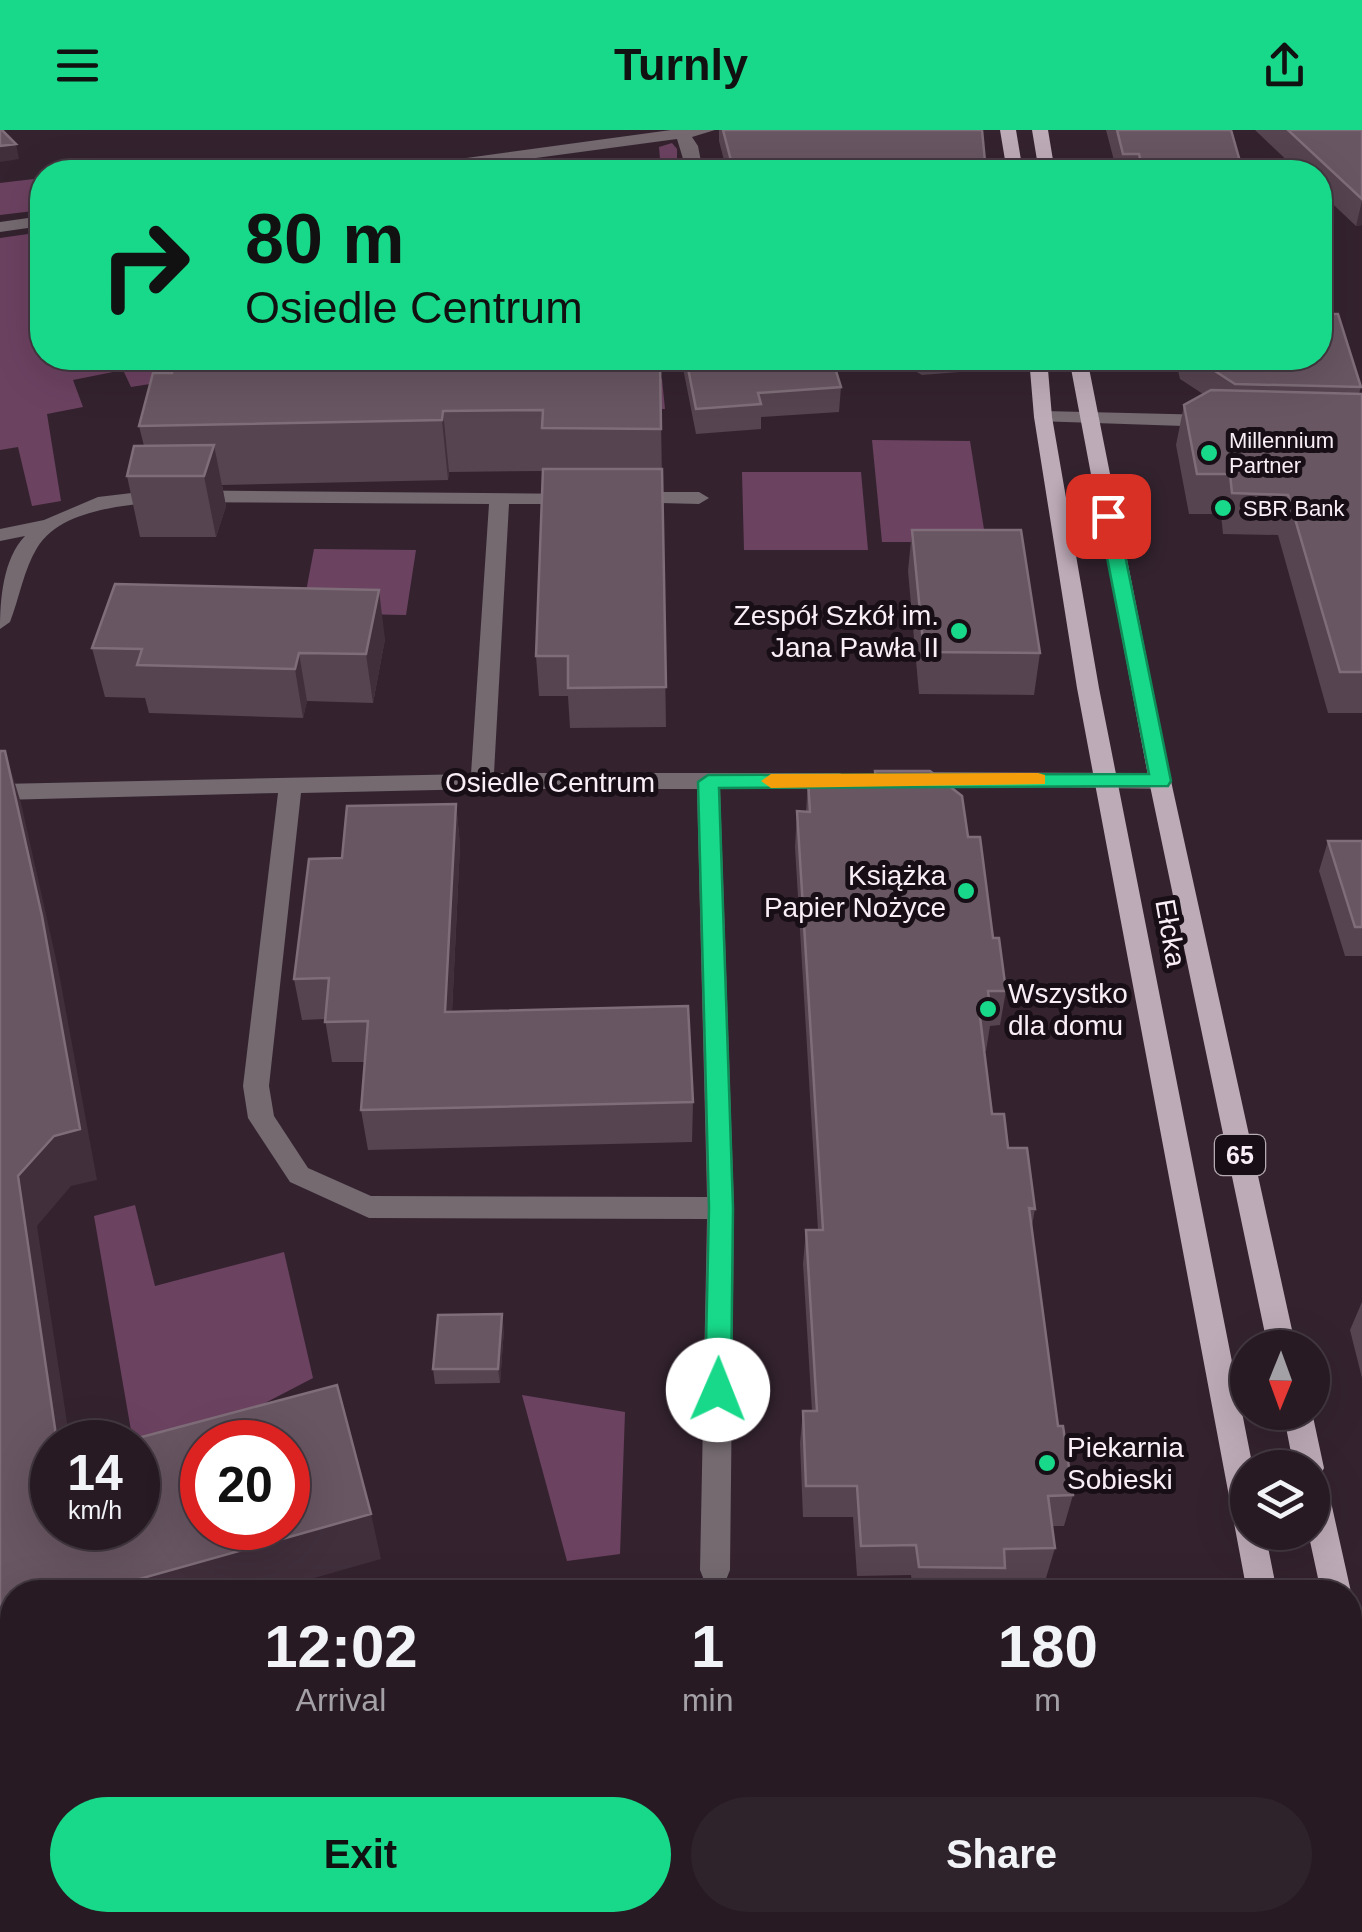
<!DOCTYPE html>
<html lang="en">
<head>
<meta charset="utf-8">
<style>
  body { margin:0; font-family:Arial,sans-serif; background:#2f232b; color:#f1f3f6; height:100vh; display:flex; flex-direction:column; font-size:38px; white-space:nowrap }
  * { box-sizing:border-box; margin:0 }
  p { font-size:32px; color:#a4a1a6 }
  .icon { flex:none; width:55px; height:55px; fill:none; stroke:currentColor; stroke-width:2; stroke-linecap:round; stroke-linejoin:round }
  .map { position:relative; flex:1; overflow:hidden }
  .sheet { position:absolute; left:0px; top:1450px; width:1362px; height:352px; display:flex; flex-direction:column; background:#271a23; border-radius:40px 40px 0 0; box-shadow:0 10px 40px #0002,0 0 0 2px #433841 }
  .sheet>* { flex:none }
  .banner { position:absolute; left:30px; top:30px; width:1302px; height:210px; border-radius:40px; box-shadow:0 10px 40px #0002,0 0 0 2px #433841; background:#17d989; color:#111; overflow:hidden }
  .needle { width:65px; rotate:181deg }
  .buttons { position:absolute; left:1230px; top:1200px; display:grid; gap:20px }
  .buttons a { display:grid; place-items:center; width:100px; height:100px; border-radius:50%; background:#271a23; box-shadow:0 10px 40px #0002,0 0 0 2px #433841; font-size:50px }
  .speed { position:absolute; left:30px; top:1290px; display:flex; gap:20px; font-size:50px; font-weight:700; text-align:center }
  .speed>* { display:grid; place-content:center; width:130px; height:130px; border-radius:50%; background:#271a23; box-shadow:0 10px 40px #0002,0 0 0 2px #433841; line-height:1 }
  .speed small { font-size:25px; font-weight:400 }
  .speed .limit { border:15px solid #d22; background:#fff; color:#111 }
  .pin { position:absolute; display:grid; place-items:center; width:85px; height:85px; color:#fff; margin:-42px; border-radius:20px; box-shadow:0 5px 15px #0006 }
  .me { position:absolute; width:110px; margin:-55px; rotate:1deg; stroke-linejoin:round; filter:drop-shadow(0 0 8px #0008) }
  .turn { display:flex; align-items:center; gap:35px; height:210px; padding:0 50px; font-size:45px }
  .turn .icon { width:130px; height:130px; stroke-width:2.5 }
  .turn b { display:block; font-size:70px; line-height:85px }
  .eta { display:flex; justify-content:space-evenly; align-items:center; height:170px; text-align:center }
  .eta b { font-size:60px; font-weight:700; line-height:70px }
  .button { display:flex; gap:20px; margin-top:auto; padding:20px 50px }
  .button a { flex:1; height:115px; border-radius:60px; background:#17d989; color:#111; font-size:40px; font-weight:700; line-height:115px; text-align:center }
  .button a+a { background:#2f232b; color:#f1f3f6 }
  header { display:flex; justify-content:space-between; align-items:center; height:130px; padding:0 50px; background:#17d989; color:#111; font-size:45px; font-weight:700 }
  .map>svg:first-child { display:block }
  .green { fill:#6c4261 }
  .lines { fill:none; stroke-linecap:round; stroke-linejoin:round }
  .minor { fill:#746a70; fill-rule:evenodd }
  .major { fill:#beabb8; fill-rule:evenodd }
  .wall { fill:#564450 }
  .shaded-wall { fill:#412f3c }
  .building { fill:#685662; stroke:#7f6e79; stroke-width:2.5; fill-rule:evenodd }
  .route { fill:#17d989; stroke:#0f8d59; stroke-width:2.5 }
  .slow { fill:#f59e0b }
  .poi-dot { fill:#17d989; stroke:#170f15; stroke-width:4 }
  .labels { text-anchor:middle; stroke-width:10; stroke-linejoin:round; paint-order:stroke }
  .far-poi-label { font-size:22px; fill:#faeef6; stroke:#170f15; text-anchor:start }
  .shield { fill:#170f15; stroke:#b6abb2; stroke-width:2.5 }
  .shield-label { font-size:25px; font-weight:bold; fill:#faeef6 }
  .poi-label { font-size:28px; fill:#faeef6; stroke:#170f15; text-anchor:end }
  .street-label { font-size:28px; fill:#faeef6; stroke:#170f15 }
</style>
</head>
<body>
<header><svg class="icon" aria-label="menu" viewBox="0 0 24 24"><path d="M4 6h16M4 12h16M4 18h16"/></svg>Turnly<svg class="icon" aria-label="share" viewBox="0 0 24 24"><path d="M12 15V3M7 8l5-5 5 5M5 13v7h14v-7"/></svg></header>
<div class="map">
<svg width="1362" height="1802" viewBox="0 0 1362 1802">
  <rect width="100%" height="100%" fill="#34232f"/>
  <!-- green -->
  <path class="green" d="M672,13l5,6v23h-110l93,-13 -1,-12z
    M42,48v32l-42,5v-32z
    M42,102v126h605l-4,6 19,15 3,30 -121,1 -375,-29 -38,6 -8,-17 -50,10 10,27 -36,7 14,87 -29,5 -14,-59 -18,3v-212z
    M872,310l98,1 16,101h-104z
    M742,342h119l7,78h-124z
    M314,419l102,1 -10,65 -104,-2z
    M135,1075l20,81 129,-34 29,126 -175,91v-27h-5l-39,-226z
    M522,1265l103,17 -5,142 -53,7z"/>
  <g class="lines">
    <!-- minor -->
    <path class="minor" d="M671,0h44l-23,7 6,9 5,26h-16l-10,-33 -244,33h-40l8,-5z
      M42,86v10l-42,6v-10z
      M1043,281l170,4 9,6 -9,6 -177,-6 -2,-4z
      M157,360l424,4 3,4 -10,6h-65l-15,269h346l11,8 -11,8h-120l14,419 -4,362 -4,10 -11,4 -11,-4 -4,-10 7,-351 -338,-1 -79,-36 -42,-64 -5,-32 35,-293 -278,7v-16l471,-10 18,-270 -332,-2c-38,4 -98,9 -120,46 -13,21 -18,51 -27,74l-10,7c0,-30 3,-70 25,-93l-25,5v-12l44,-9 54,-23zM482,659h215l10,408 -336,-1 -63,-28 -34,-52 -5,-30 32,-293z
      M629,362h70l10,6 -10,6 -77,-2 -3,-4z
      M910,642l250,1 11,8 -11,8 -258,-4 -3,-5 3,-5z
      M1036,1790h34l2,12h-34z"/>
    <!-- major -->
    <path class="major" d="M1000,0h16l7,42h-16z
      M1032,0h16l7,42h-16z
      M1029,228h18l5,59 47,271 154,780h-5v64h17l12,60h-30l-170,-904 -43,-271z
      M1069,228h18l84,423 125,567h-28l-119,-567z
      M1283,1282h29l12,56 -3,6 6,10 24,108 -1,3 -29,-3 -13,-60h4v-64h-18z
      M1350,1510l12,7v78l-12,-6z
      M1306,1790h34l2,12h-34z"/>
  </g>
  <!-- wall -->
  <path class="wall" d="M719,0h263l4,42h-259l-8,-31z
    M1106,0h125l12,42h-126z
    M1255,0h107v95l-6,1 -36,-34v-20h-21z
    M660,228l6,369 -96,1 -2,-32h-29l-3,-40 7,-185 -94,1 -1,8 -226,5 4,21 -10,31h-76l-13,-61 17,-30 -5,-20 33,-53 220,-14z
    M681,228h305l-2,12 -62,5 -9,-5h-77l5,17 -2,25 -78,5v12l-65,5z
    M1175,228h145l41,29 -2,7h3v319h-34l-50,-178 -55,-1 -2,-20h-32l-13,-69 8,-40 19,-11 -23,-15z
    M912,400l128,123 -6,42 -115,-1 -11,-123z
    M385,509l-12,64 -66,-2 -4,17 -154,-5 -4,-15 -40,-1 -13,-49z
    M875,641l93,66 38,154 -6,34 -10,1 -4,25h-2l8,63 43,95 -3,17 26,200 15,69 -9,31h-12l3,22 -9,30 -43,1 -4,13h-86l-2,-17 -54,1 -4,-59h-50l-3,-74 3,-32h9l-9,-147 3,-34h12l-23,-383 2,-36 9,1 2,-32h66z
    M456,674l4,41 -8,167 241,90 -1,40 -324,8 -7,-40 4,-48h-33l-7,-43 -23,1 -8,-41 48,-121z
    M1328,711h34v115h-17l-26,-85z
    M1362,1172v76l-12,-48z
    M504,1199l-4,54 -65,1 -2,-15z
    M267,1790h676v2l-250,2v8h-423z"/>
  <!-- shaded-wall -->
  <path class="shaded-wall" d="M16,14l3,15 -19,3v-16z
    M1362,71v24l-6,1z
    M443,281l6,61 -1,8 -6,-60z
    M214,315l12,61 -10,31 -12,-61z
    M379,460l6,49 -12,64 -7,-49z
    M299,523l8,48 -4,17 -8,-49z
    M5,621l16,52 37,165 39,212 -26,6 -34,40 33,216h-13l-39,-266z
    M456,674l4,41 -10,208 -5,-41z
    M502,1184l2,15 -4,54 -2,-14z
    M371,1384l10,45 -116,33h-172z
    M12,1486v49l-12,4v-50z"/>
  <!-- building -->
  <path class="building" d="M0,0h2l14,14 -16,2z
    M723,0h259l4,42h-252z
    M1117,0h114l12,42h-100l-4,-18h-16z
    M1288,0h74v69z
    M1320,184h18l23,73 -126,-3 -40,-26h125z
    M175,228l217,1v-1h268l1,71 -119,-1 1,-18 -100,1 -1,9 -303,6 14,-53h19z
    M686,228h146l9,29 -83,6 3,11 -65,5z
    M1211,260l151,4v278h-22l-52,-177 -56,-2 -2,-19h-33l-13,-69z
    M214,315l-10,31h-77l7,-30z
    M543,339h119l4,218 -98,1v-32h-32z
    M912,400h109l19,123 -116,-1z
    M115,454l264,6 -13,64 -67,-1 -4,16 -158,-4 5,-16 -50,-1z
    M0,621h5l37,165 38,213 -26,7 -36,40 39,266h-5v86h86v-86h-15l214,-57 34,129 -278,78h-81v24l-12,3zM202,1312h86v86h-86z
    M875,641h55l32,25 6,41h12l13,101h6l7,53h-18l3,26h-11l12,97h12l4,34h19l8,61 -6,-1 29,218h5l10,69 -25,1 7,52 -51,1 1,19 -86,-1 -3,-22 -55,1 -4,-60h-51l-3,-75h14l-11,-181h17l-26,-419 13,1 -2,-32h68z
    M456,674l-11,208 243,-6 5,96 -332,8 7,-89 -43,1 4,-44 -35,1 15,-120 33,-1 5,-52z
    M1328,711h34v86h-7z
    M502,1184l-4,55h-65l5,-54z
    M267,1790h280l-281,3z"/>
  <!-- route -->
  <path class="route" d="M1108,380l9,6 54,265 -3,5 -449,2 14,420 -2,182 -4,7h-18l-4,-7 4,-182 -11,-426 10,-7 441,-1 -50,-258z"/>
  <!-- slow -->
  <path class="slow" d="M1038,643l7,2v9l-274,4 -10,-7 10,-7z"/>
  <!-- markers -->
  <g class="poi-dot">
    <circle cx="1209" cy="323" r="10"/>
    <circle cx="1223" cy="378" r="10"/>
    <circle cx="959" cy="501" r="10"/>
    <circle cx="966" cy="761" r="10"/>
    <circle cx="988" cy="879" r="10"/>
    <circle cx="1047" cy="1333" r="10"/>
  </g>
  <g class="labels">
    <!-- far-poi labels -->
    <g class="far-poi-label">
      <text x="1229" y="318">Millennium<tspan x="1229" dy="25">Partner</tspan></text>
      <text x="1243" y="386">SBR Bank</text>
    </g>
    <!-- shield labels -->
    <rect class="shield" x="1215" y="1005" width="50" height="40" rx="8"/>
    <g class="shield-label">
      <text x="1240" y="1034">65</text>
    </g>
    <!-- poi labels -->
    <g class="poi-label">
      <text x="939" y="495">Zespół Szkół im.<tspan x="939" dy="32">Jana Pawła II</tspan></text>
      <text x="946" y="755">Książka<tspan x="946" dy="32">Papier Nożyce</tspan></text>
      <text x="1008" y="873" text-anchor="start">Wszystko<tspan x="1008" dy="32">dla domu</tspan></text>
      <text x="1067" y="1327" text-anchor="start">Piekarnia<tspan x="1067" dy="32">Sobieski</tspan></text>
    </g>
    <!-- street labels -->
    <g class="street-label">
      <text x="550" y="662">Osiedle Centrum</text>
      <text transform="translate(1171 803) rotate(80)" y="10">Ełcka</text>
    </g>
  </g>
</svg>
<div class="buttons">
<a><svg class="needle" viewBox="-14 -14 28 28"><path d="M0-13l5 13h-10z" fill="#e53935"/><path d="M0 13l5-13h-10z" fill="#a4a1a6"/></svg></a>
<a><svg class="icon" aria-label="layers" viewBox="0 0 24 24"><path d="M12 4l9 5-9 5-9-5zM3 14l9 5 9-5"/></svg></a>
</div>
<div class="speed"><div>14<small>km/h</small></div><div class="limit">20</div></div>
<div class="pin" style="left:1108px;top:386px;background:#d93025"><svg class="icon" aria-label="arrive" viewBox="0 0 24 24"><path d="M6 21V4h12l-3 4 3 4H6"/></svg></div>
<svg class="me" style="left:718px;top:1260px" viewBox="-20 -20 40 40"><circle r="19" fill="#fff"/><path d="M0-13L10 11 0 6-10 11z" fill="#17d989"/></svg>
<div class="banner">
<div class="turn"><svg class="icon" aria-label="right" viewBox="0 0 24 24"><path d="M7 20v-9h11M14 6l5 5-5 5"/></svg><div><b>80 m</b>Osiedle Centrum</div></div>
</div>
<section class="sheet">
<div class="eta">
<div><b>12:02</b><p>Arrival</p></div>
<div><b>1</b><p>min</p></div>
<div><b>180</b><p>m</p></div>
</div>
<div class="button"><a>Exit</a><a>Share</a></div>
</section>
</div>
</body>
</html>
